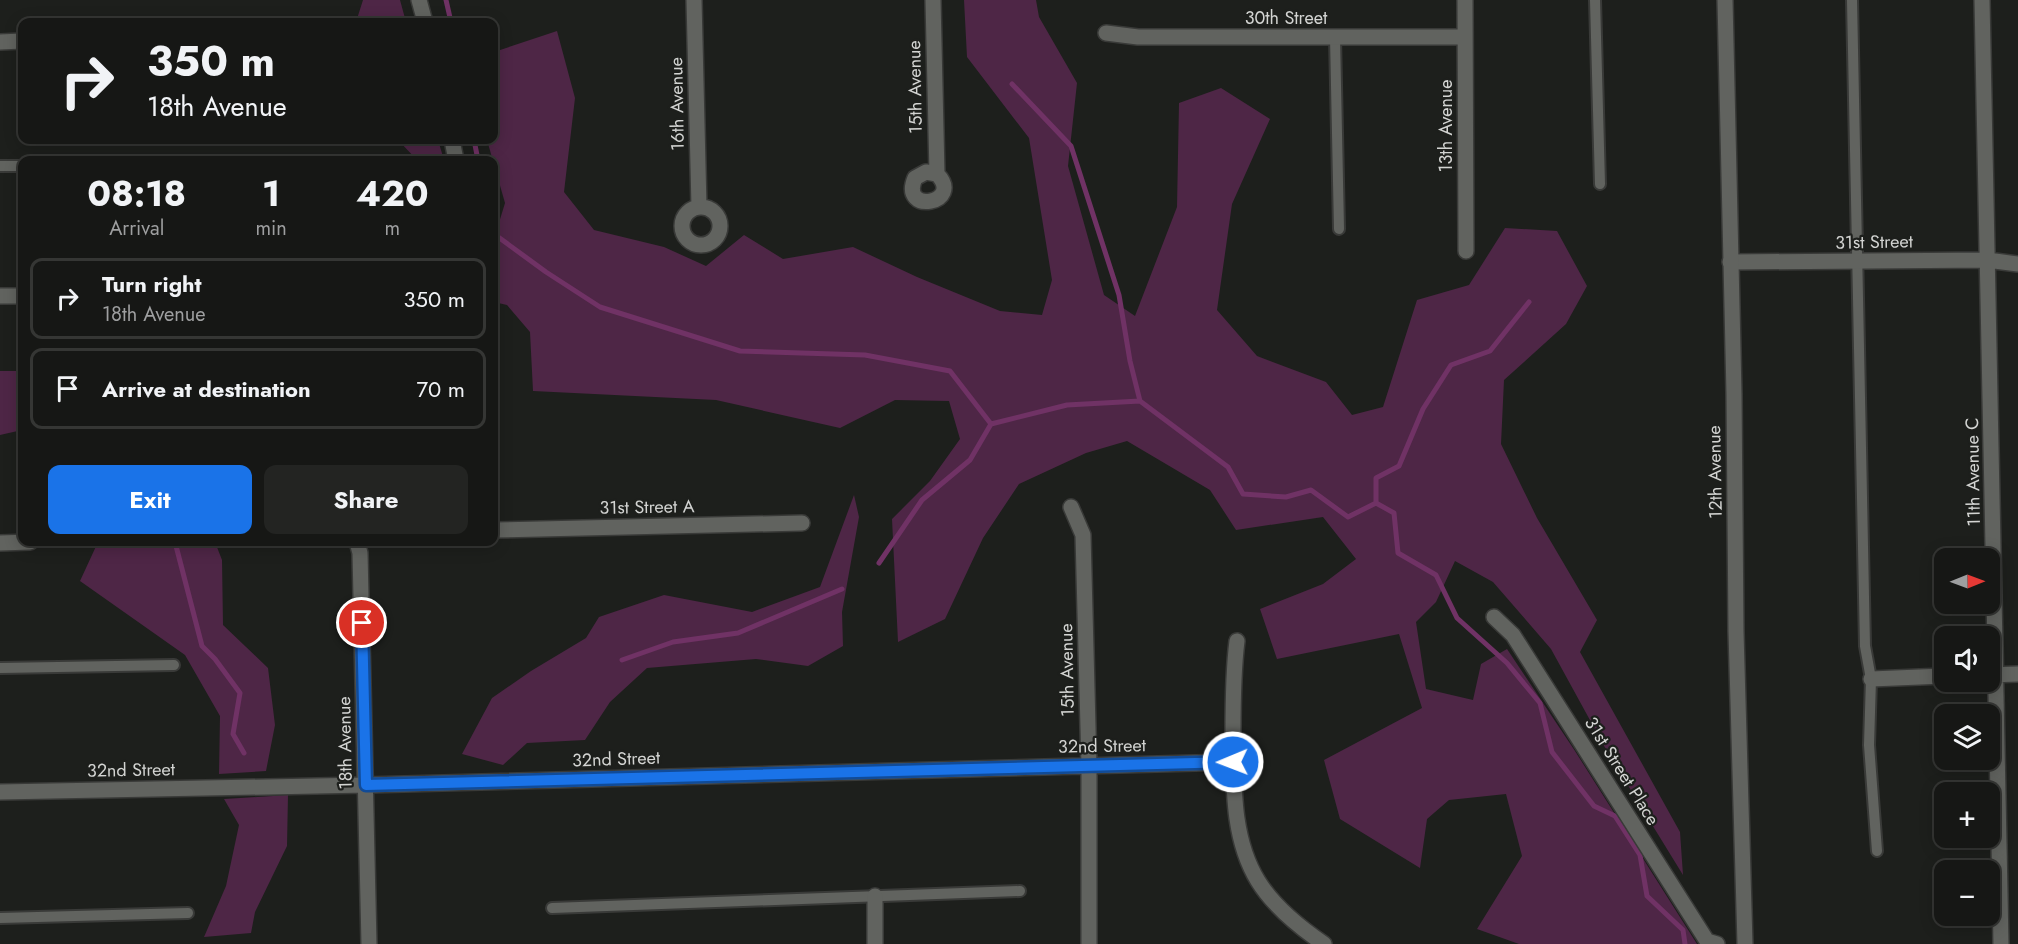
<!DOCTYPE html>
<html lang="en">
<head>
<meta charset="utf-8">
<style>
  body { margin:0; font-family:Jost,sans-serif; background:#232422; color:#f1f3f6; height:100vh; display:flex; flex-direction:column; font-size:22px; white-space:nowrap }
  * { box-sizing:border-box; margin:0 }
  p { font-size:20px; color:#9e9fa0 }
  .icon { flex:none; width:33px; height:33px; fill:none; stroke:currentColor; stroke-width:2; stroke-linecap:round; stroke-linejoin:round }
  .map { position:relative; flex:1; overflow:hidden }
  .panel { position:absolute; left:18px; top:156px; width:480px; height:390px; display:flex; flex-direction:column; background:#161715; border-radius:12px; box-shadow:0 3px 15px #0003,0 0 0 2px #353634 }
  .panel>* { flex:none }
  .hud { position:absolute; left:18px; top:18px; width:480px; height:126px; border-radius:12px; box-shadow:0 3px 15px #0003,0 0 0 2px #353634; background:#161715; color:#f1f3f6; overflow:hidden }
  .needle { width:39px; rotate:89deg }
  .buttons { position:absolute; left:1934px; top:548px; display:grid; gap:12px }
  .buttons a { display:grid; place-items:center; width:66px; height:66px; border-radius:12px; background:#161715; box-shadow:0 3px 15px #0003,0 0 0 2px #353634; font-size:30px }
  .pin { position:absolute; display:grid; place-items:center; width:51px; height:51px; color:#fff; margin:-26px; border:3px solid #fff; border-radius:50%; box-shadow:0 2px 6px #0007 }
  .me { position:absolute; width:66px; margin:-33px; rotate:269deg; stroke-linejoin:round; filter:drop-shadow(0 0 4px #0008) }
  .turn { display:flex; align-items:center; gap:21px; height:126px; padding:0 30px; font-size:27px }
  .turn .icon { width:78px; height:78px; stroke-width:2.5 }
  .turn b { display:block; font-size:42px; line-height:51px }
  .eta { display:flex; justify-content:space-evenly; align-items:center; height:102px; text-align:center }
  .eta b { font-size:36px; font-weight:700; line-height:42px }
  .button { display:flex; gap:12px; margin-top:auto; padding:12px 30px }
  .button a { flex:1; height:69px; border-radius:12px; background:#1a73e8; color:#fff; font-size:24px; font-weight:700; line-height:69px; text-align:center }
  .button a+a { background:#232422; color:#f1f3f6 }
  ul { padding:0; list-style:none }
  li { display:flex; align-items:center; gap:18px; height:81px; margin:0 12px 9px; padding:0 18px; border:3px solid #353634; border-radius:12px }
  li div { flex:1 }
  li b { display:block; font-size:22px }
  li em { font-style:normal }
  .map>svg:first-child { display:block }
  .green { fill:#4e2646 }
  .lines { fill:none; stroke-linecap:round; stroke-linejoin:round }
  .stream { stroke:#703265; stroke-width:5 }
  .service-casing { stroke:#393a38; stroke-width:14 }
  .minor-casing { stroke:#393a38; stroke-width:18 }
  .tertiary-casing { stroke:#393a38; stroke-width:18 }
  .service { stroke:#61635f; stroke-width:10 }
  .minor { stroke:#61635f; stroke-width:15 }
  .tertiary { stroke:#61635f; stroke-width:15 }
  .route-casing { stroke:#114b97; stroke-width:15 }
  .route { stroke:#1a73e8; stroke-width:10 }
  .labels { text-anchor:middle; stroke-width:4.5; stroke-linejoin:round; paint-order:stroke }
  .street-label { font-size:18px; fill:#d3d4d2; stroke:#1d1f1c }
</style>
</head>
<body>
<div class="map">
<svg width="2018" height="944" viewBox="0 0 2018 944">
  <rect width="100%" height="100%" fill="#1d1f1c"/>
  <!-- green -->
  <path class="green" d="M363,0h37l6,22h-50z
    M964,0h72l3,17 38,66 -9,83 36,129 31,21 42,-109 2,-104 42,-15 49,31 -38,85 -15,106 40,46 69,26 26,33 31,-8 34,-107 52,-15 36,-57 52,3 30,55 -21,38 -62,56 -3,64 36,74 60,102 -17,32 100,180 3,43 -75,-122 -57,-104 -58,-67 -38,-21 -19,41 -20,20 10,67 47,11 8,-36 26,-15 68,102 122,193h-178l-42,-15 45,-73 -16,-62 -57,6 -22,19 -7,49 -80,-49 -16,-59 98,-52 -23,-74 -122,25 -17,-50 63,-25 33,-25 -33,-42 -87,13 -26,-40 -83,-49 -41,12 -67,31 -36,54 -38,81 -47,23 -6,-123 38,-38 30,-42 -11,-38 -54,-1 -55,28 -124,-28 -183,-9 -3,-59 -23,-27 -13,-3v-63l11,-36 -18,-63h7v-88l63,-21 18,67 -11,94 30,38 70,17 42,19 38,-31 39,24 70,-12 64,30 83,34 42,4 10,-35 -23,-142 -62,-81z
    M398,140h40l6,20h-27z
    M0,371h22v59l-22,5z
    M854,495l5,22 -17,95 1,34 -35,20 -52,-7 -109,9 -37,34 -25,38 -58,3 -24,22 -41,-11 30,-56 39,-27 55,-33 13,-21 65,-22 88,17 68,-25z
    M98,542h117l7,18 1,65 45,43 7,57 -9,46 -47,3 1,-58 -35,-61 -105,-74z
    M288,795l-1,51 -32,66 -4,21 -47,4 22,-51 13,-61 -15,-26z"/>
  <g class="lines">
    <!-- stream -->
    <path class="stream" d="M446,0l5,22
      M1012,84l59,62 48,149 11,66 10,40
      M474,140l4,20
      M494,234l52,38 54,35 140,44 125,4 85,16 41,53 76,-19 73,-4 88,66 15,27 43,3 25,-7 37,27 28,-14 18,10 4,40 38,22 21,43 50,45 33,40 12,49 42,54 21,10 25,39 7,41 36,34 2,14
      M1376,503v-25l23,-12 24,-57 28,-44 39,-14 39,-49
      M175,542l27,104 13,13 25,34 -7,41 11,19
      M879,563l43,-63 48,-40 21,-36
      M622,660l51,-18 65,-9 104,-44"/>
    <!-- service casing -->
    <g class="service-casing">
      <path id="service" d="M1595,0l5,184
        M1852,0l13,646 6,33 -2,66 8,106
        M1335,37l4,192
        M0,166h22
        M0,668l174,-3
        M552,908l468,-17
        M0,918l188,-5"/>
    </g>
    <!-- minor casing -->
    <g class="minor-casing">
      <path id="minor" d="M419,0l6,22
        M694,0l5,207
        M933,0l4,174c28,29 -38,42 -22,4l11,-6 11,2
        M1465,0l1,251
        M1982,0l19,944
        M1106,33l32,4h327
        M0,42l22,-1
        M452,140l4,20
        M682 226a19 19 0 1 1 38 0a19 19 0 1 1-38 0Z
        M1730,262l257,-2 31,4
        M0,296h22
        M1071,507l12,28 6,231v178
        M494,530l308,-7
        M357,542l3,11 9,391
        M0,543l30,-1
        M1494,617l19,18 194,306 10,3
        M1237,641c-4,31 -4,61 -4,92 1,49 -2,104 25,148 16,26 41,46 66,63
        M1989,675l29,-1
        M1871,679l73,-3
        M0,792l366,-7 867,-23
        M875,944v-48"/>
    </g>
    <!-- tertiary casing -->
    <g class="tertiary-casing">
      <path id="tertiary" d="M1725,0l9,394 2,238 9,312"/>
    </g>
    <!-- service -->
    <use href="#service" class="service"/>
    <!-- minor -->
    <use href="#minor" class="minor"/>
    <!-- tertiary -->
    <use href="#tertiary" class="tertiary"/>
  </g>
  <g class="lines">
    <!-- route casing -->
    <g class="route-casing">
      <path id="route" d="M362,623l4,162 867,-23"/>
    </g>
    <!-- route -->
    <use href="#route" class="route"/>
  </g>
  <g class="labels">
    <!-- street labels -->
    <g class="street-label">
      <text x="1286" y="24">30th Street</text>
      <text transform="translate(915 87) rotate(-91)" y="6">15th Avenue</text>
      <text transform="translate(677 104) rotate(-91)" y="6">16th Avenue</text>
      <text transform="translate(1446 126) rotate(-90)" y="6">13th Avenue</text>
      <text transform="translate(1874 242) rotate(-1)" y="6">31st Street</text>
      <text transform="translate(1715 472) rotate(-91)" y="6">12th Avenue</text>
      <text transform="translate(1973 472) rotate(-91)" y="6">11th Avenue C</text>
      <text transform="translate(647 507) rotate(-1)" y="6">31st Street A</text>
      <text transform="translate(1067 670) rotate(-91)" y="6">15th Avenue</text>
      <text transform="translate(345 743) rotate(-91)" y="6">18th Avenue</text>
      <text transform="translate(1102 746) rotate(-1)" y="6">32nd Street</text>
      <text transform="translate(616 759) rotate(-2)" y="6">32nd Street</text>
      <text transform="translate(131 770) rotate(-1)" y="6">32nd Street</text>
      <text transform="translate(1622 771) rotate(58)" y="6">31st Street Place</text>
    </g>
  </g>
</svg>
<div class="buttons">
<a><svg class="needle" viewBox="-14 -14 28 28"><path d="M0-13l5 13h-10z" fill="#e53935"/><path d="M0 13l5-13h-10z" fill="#9e9fa0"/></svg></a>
<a><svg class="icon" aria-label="sound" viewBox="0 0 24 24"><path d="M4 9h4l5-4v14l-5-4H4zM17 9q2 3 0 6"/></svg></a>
<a><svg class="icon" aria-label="layers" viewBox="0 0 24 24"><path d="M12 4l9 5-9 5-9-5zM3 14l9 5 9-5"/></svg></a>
<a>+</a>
<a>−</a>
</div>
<div class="pin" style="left:362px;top:623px;background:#d93025"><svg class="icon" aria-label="arrive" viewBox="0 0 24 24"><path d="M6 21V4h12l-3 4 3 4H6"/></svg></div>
<svg class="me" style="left:1233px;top:762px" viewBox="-20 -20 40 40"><circle r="17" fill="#1a73e8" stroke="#fff" stroke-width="3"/><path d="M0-11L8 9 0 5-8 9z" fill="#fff"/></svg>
<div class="hud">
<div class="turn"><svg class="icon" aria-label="right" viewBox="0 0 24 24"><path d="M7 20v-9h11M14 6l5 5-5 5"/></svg><div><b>350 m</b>18th Avenue</div></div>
</div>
<section class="panel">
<div class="eta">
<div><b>08:18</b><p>Arrival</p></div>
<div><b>1</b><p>min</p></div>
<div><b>420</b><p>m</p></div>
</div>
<ul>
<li><svg class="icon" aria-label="right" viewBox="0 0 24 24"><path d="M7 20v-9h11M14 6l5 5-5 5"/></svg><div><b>Turn right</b><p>18th Avenue</p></div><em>350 m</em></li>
<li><svg class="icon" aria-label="arrive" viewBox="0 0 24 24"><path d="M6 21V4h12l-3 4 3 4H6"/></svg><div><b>Arrive at destination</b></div><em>70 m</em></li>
</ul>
<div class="button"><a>Exit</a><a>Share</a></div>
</section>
</div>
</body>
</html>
